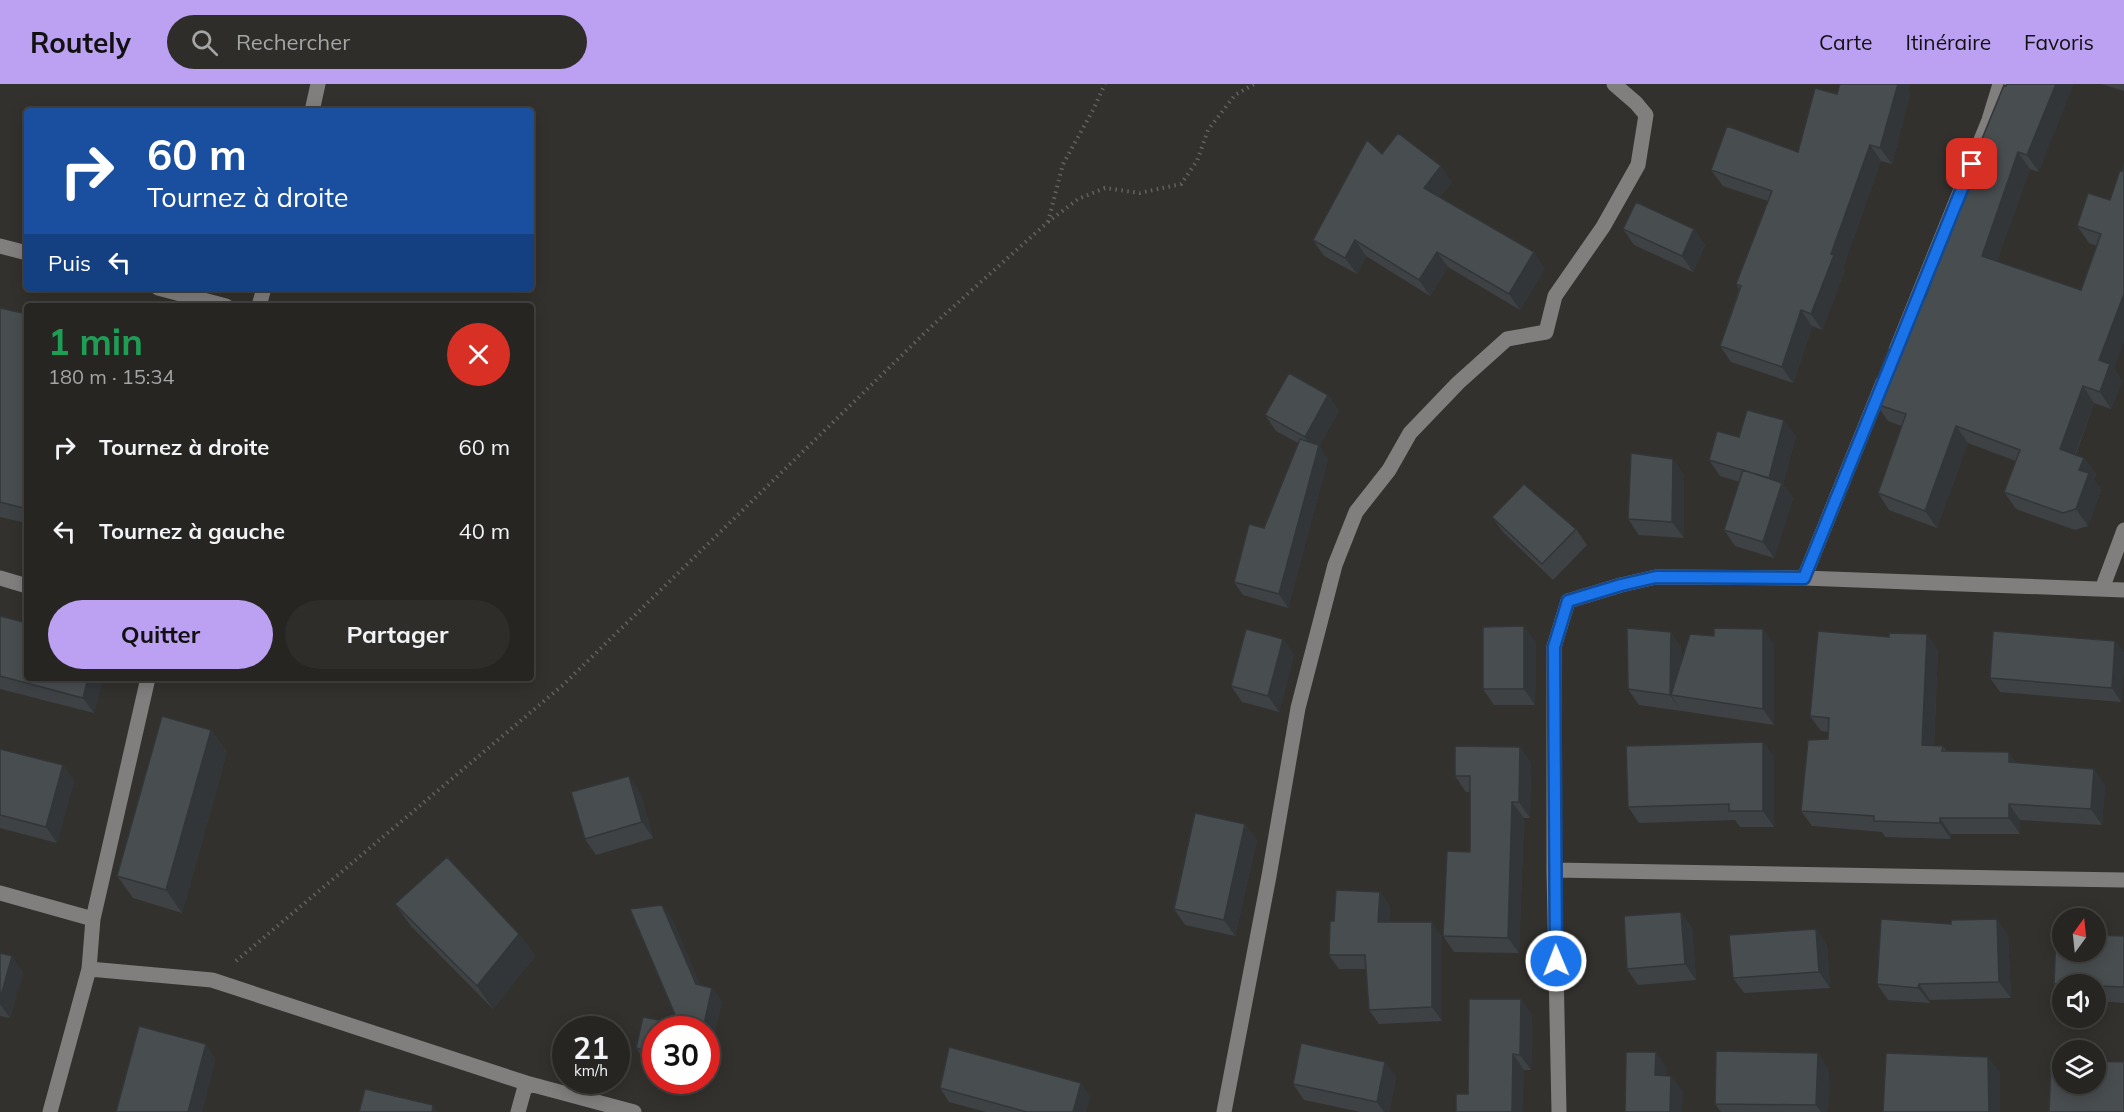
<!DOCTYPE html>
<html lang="fr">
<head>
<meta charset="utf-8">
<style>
  body { margin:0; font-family:Mulish,sans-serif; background:#2e2d2a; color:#f1f3f6; height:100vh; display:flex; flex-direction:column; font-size:22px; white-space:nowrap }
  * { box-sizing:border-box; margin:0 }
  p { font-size:20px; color:#a4a5a5 }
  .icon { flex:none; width:33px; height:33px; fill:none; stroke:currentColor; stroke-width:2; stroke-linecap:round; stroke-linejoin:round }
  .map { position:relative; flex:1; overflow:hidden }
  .side { position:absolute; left:24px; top:219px; width:510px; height:378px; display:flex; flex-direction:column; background:#262522; border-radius:6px; box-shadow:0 3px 15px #0003,0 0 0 2px #424240 }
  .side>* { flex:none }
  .guide { position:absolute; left:24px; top:24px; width:510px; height:183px; border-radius:6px; box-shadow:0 3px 15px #0003,0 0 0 2px #424240; background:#1a4fa0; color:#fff; overflow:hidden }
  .needle { width:39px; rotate:15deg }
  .controls { position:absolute; left:2052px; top:824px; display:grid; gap:12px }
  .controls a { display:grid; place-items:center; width:54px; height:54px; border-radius:50%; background:#262522; box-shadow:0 3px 15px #0003,0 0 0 2px #424240; font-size:30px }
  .speed { position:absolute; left:552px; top:932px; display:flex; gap:12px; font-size:30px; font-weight:700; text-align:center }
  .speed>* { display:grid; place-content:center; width:78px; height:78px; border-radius:50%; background:#262522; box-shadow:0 3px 15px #0003,0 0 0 2px #424240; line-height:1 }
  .speed small { font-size:15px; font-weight:400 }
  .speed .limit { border:9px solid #d22; background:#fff; color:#111 }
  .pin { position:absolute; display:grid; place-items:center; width:51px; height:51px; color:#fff; margin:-26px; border-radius:12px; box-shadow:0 3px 9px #0006 }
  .me { position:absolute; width:66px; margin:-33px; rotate:359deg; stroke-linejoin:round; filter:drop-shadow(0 0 4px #0008) }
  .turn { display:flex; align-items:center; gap:21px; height:126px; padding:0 24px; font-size:27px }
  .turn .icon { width:78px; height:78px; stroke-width:2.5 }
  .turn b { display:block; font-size:42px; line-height:51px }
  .then { display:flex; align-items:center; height:57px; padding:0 24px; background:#0003; gap:12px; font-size:22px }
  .round { display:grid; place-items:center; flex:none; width:63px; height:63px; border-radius:32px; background:#2e2d2a }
  .head { display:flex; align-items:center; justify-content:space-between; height:102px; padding:0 24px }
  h1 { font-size:36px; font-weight:700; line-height:45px; color:#1e9e55 }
  .cta { display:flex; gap:12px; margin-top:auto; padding:12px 24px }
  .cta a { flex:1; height:69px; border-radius:36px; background:#bca0f2; color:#111; font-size:24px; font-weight:700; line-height:69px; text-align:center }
  .cta a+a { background:#2e2d2a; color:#f1f3f6 }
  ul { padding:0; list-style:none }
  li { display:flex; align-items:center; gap:18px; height:84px; padding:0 24px }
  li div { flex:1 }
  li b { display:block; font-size:22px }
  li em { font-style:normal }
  header { display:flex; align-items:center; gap:36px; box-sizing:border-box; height:84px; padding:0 30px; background:#bca0f2; color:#111 }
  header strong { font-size:28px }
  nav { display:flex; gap:33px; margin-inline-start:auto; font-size:21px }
  .search { width:420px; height:54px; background:#2e2d2a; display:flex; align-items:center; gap:15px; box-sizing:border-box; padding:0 21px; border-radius:33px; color:#a4a5a5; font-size:22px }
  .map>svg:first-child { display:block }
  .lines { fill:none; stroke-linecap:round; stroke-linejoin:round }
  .path { stroke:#64625f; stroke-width:4; stroke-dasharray:1.5 4.5; stroke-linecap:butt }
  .minor { stroke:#807f7d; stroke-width:15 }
  .wall { fill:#3e4245 }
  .shaded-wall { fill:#323638 }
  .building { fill:#484d50; stroke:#323638; stroke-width:1.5 }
  .route-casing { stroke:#114b97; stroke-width:15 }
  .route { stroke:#1a73e8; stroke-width:10 }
</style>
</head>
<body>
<header>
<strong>Routely</strong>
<div class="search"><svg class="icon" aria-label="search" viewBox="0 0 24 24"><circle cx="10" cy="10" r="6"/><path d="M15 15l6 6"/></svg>Rechercher</div>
<nav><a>Carte</a><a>Itinéraire</a><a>Favoris</a></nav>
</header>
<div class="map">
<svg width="2124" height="1028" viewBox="0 0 2124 1028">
  <rect width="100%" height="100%" fill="#33312d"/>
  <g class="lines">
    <!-- path -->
    <path class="path" d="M1048,138l15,-58 30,-54 12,-26
      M236,877l327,-276 371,-361 114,-102 30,-23 27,-11 35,5 41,-9 16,-23 11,-31 27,-35 19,-11"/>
    <!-- minor -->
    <path class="minor" d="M312,27l6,-27
      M0,162l27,7
      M158,204l68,18
      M259,222l5,-18
      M0,494l27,8
      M1804,494l185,-458 11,-36
      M2102,505l22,-59
      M1554,786l570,10
      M0,809l93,26
      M89,885l123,11 314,103 108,29
      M50,1028l39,-143 4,-50 55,-241
      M518,1028l8,-29
      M1224,1028l45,-236 29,-168 37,-143 21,-53 33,-42 21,-37 48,-50 49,-44 39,-7 9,-36 48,-69 35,-62 8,-50 -10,-12 -22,-19
      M1559,1028l-5,-242v-223l14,-46 53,-16 35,-8 148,1 320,12"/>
  </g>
  <!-- wall -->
  <path class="wall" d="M1840,0h70l-2,6 2,4 -18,70 -11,-3 -38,107 2,3 -23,59 -10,-4 -19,57 -62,-21 -11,-16 19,-57 -3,-5 32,-83 -45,-15 -12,-16 87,-18 39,-58z
    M2101,0h23v7z
    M2006,2l33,86 -9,-3 -33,92 84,29 16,-44 -8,-3 -12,-17 33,-26 4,169 8,12 -11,28 -17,-6 -18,51 8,4 12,16 -2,6 7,10 -13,36 -13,4 -59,-21 -12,-17 12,-31 -48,-18 -31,85 -48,-18 -11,-17 24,-67 -14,-5 -12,-17 6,-17 -5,-9 23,-24 26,-58z
    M1382,70l70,28 -12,15 105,71 -25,42 -72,-43 -18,29 -64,-40 -9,18 -33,-18 -11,-16z
    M1623,145h71l11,16 -12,27 -59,-27z
    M0,224l27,6v216l-2,-3 1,-4 -26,-6z
    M1328,311l11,16 -20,35 9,13 -40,149 -45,-13 -9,-13 30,-54 34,-85 -22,-12 -11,-16z
    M1796,352l-13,48 10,14 -19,60 -39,-12 -11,-16 16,-48 -20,-6 -11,-16 30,-23z
    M1673,375l11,16v63l-45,-3 -11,-16z
    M1492,433l84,12 11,16 -34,35 -50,-48z
    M0,532l27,62h76l-9,35 -94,-24z
    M1763,545l11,16v80l-92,-14 -1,-1v1l-42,-6 -11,-16 54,-41v13l32,-25z
    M1283,555l11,16 -15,57 -37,-10 -11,-16z
    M2115,557l9,12v15l-3,34 -121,-10 -10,-14z
    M1536,558l-1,63h-41l-11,-16z
    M1938,566l-4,95 9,1 3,5 71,11 88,23 -3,40 -82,-5v14h-69v5l-66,-2 -3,-5 -70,-6 -11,-15 27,-72v-7l-7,-1 -11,-15z
    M211,646l16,22 -45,161 -49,-15 -16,-22z
    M1763,658l11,15v70h-34l-5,-7 -96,3 -11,-16z
    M1520,663l11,16 -1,55h-6l-5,135 -65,-1 -11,-16 27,-84v-60h-4l-11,-16z
    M0,665l63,16 11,16 -17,62 -57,-15z
    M640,708l13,46 -57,17 -11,-16z
    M1245,740l12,16 -22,96 -50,-11 -11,-16z
    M1380,808l10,15 -1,15 53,14v85l-63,3 -10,-14 -3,-41h-27l-10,-14 5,-34z
    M395,820l124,30 16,22 -42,53 -82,-83z
    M662,821l10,14 28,66 12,3 10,14 -16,65v-38h-50v35l-10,-2 -10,-14 7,-31 36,7 -49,-115z
    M1681,828l11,16 4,52 -58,5 -11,-16z
    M1816,845l11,16 3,43 -86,5 -11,-15z
    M2008,851l3,63 -81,2v3l-42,-3 -11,-16z
    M2124,852v67l-28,-2v-17h-34v12l-8,-12z
    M0,869l23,19 -13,46 -10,-2z
    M1521,915l11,16 -1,55h-7l-56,24z
    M1385,978l11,15 -7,35h-28l-57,-12 -11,-16z
    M1829,985l-1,43h-107l-6,-8z
    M940,1004l150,8 -4,16h-100l-37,-10z"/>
  <!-- shaded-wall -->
  <path class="shaded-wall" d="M1898,0h12l-2,6 2,4 -18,70 -12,-16z
    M2056,0h18l-35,88 -12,-17z
    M1870,61l11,16 -38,107 2,3 -23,59 -11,-16 20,-60z
    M2018,68l12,17 -37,104 -11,-17z
    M1441,82l11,16 -17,21 -11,-15z
    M1694,145l11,16 -12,27 -11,-16z
    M1355,156l11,16 -9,18 -12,-16z
    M1437,168l11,15 -18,29 -11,-16z
    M1534,168l11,16 -25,42 -11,-16z
    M2124,210v48l-10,27 8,12 -11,28 -11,-17 -1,-32z
    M1801,226l11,16 -19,57 -11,-16z
    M2083,302l11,17 -23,62 -11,-16z
    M1328,311l11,16 -20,35 9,13 -40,149 -9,-14 37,-141 -11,-16z
    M1784,336l12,16 -13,48 10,14 -19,60 -11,-16 6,-64z
    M1956,342l12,17 -31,85 -12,-17z
    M2084,374l12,16 -2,6 7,10 -13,36 -12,-17 3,-39z
    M1673,375l11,16v63l-12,-16z
    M1524,542l12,16 -1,63 -11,-16z
    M1763,545l11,16v80l-11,-16z
    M1671,548l11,16 -1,49 -10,-2 10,16 -11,-16z
    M1927,550l11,16 -5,111 -11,-16z
    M1283,555l11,16 -15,57 -11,-16z
    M2115,557l9,12v15l-3,34 -9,-14z
    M88,594h15l-9,35 -11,-15z
    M211,646l16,22 -45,161 -16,-23z
    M1763,658l11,15v70l-11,-16z
    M1520,663l11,16 -1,55 -11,-16z
    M2009,668l11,16 -11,-6z
    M63,681l11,16 -17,62 -11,-16z
    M2094,685l11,16 -3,40 -11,-16z
    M629,692l11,16 13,46 -11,-16z
    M1512,718l12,16 -5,135 -11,-15z
    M2009,720l11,16v14l-11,-16z
    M1940,734l11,16v5l-11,-16z
    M1245,740l12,16 -22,96 -11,-16z
    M1380,808l10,15 -2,29 -10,-14z
    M662,821l10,14 34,79 -10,-14z
    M1681,828l11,16 4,52 -11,-16z
    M1997,835l11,16 3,63 -12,-16z
    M1432,838l10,14v85l-10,-14z
    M1816,845l11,16 3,43 -11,-16z
    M519,850l16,22 -42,53 -16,-23z
    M12,872l11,16 -13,46 -10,-14v-5z
    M1919,900l11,16v3l-12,-15z
    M712,904l10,14 -16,65v-38h-3z
    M1521,915l11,16 -1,55 -11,-15z
    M206,960l10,15 -14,53h-14z
    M1656,968l11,16 -1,23 -11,-16z
    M1818,969l11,16 -1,43h-7l-5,-7z
    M1513,970l11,16 -1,42h-11z
    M1988,973l12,15v40h-11z
    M1385,978l11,15 -7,35h-5l-7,-10z
    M1671,992l12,15 -1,21h-12z
    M1081,999l9,13 -4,16h-13z
    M433,1021l5,7h-6z"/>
  <!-- building -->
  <path class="building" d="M1840,0h58l-18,64 -10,-3 -39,109 3,1 -23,59 -10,-4 -19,57 -62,-21 21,-60 -5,-2 36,-93 -61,-21 16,-44 71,26 17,-64 22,6z
    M2007,0h49l-29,71 -9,-3 -36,104 99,34 20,-56 -24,-8 11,-33 22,7 10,-30 2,1 2,-7v130l-25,66 11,4 -10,28 -17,-6 -23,63 24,9 -5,12 10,3 -13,36 -13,4 -59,-21 16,-42 -64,-24 -31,85 -47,-18 28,-79 -30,-10 8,-23 -7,-3 11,-29 12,5 21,-60 5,2 40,-118 38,-93 2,1z
    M1398,49l43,33 -17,22 110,64 -25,42 -72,-42 -18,28 -64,-40 -10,18 -32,-18 54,-100 15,14z
    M1636,118l58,27 -12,27 -59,-27z
    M0,224l27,6v195l-27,-7z
    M1289,289l39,22 -23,42 -40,-22z
    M1747,326l37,10 -15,58 -60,-18 8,-29 22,6z
    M1300,355l19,6 -40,149 -45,-12 15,-58 15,4z
    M1631,369l42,6 -1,63 -44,-3z
    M1743,386l39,13 -19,59 -39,-12z
    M1524,400l52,45 -34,35 -50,-47z
    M0,532l27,7v55h61l-5,20 -83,-22z
    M1524,542v63h-41v-62z
    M1627,544l44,4 -1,63 -42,-6z
    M1714,544l49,1v80l-92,-14 19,-61 24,2z
    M1246,545l37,10 -15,57 -37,-10z
    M1818,547l71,6v-4l38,1 -5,111 21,1 -1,5 67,1v10l85,7 -3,40 -82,-5v14h-69v5l-66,-2v-5l-73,-5 7,-71 20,-1 1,-21 -19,-2z
    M1993,547l122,10 -3,47 -122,-10z
    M162,632l49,14 -45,160 -49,-14z
    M1763,658v69h-34v-7l-101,3 -2,-61z
    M1455,662l65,1 -1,55h-7l-4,136 -65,-2 4,-85 23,1v-76h-15z
    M0,665l63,16 -17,62 -46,-12z
    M629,692l13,46 -57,17 -14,-47z
    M1195,729l50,11 -21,96 -50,-11z
    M447,773l72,77 -42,52 -82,-82z
    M1336,806l44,2 -2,30h54v85l-63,3 -4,-55h-36l1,-34h4z
    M662,821l34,79 16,4 -9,41h-47v24l-20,-5 7,-31 36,7 -49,-115z
    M1681,828l4,52 -58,5 -3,-53z
    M1881,835l70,5v-4l46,-1 2,63 -80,2 -1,4 -41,-4z
    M1816,845l3,43 -86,6 -4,-43z
    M2056,849h6v18h34v-16l28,1v51l-28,-1v-2h-42z
    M0,869l12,3 -12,43z
    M1469,915h52l-1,56 -7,-1 -1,58h-56v-18h12z
    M139,942l67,18 -18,68h-72z
    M1301,959l84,19 -8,40 -84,-18z
    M949,963l132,36 -8,29h-46l-87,-24z
    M1716,967l102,2 -2,52 -101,-1z
    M1626,968h30l-1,23 16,1 -1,36h-45z
    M1886,969l102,4 1,55h-106z
    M2051,977h11v22h34v-22l28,1v50h-75z
    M365,1005l68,16 -1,7h-73z"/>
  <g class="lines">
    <!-- route casing -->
    <g class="route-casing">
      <path id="route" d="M1556,877l-2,-314 14,-46 53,-16 35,-8 148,1 168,-414"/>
    </g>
    <!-- route -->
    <use href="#route" class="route"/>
  </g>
</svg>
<div class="controls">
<a><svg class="needle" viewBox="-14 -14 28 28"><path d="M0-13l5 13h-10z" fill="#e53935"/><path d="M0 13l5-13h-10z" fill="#a4a5a5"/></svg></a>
<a><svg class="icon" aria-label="sound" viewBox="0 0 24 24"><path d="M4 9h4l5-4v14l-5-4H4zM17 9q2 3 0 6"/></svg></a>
<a><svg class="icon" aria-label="layers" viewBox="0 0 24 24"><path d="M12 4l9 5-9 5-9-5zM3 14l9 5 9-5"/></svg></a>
</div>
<div class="speed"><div>21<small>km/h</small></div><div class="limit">30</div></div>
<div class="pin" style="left:1972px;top:80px;background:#d93025"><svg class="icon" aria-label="arrive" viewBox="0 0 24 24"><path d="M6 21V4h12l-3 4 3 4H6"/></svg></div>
<svg class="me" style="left:1556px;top:877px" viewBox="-20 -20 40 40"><circle r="17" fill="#1a73e8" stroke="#fff" stroke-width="3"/><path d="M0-11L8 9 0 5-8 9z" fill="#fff"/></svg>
<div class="guide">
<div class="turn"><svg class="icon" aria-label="right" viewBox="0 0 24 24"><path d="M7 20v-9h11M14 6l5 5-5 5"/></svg><div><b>60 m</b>Tournez à droite</div></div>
<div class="then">Puis<svg class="icon" aria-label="left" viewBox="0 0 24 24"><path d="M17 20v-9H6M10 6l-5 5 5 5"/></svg></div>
</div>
<section class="side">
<div class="head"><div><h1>1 min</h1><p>180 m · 15:34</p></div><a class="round" style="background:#d93025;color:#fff"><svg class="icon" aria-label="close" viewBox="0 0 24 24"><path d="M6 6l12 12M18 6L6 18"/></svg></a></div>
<ul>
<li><svg class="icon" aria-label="right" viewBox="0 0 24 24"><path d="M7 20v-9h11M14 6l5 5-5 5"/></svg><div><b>Tournez à droite</b></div><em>60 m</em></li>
<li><svg class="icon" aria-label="left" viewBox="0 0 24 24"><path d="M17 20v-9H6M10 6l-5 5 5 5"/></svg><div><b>Tournez à gauche</b></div><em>40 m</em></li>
</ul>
<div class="cta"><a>Quitter</a><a>Partager</a></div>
</section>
</div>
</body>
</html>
